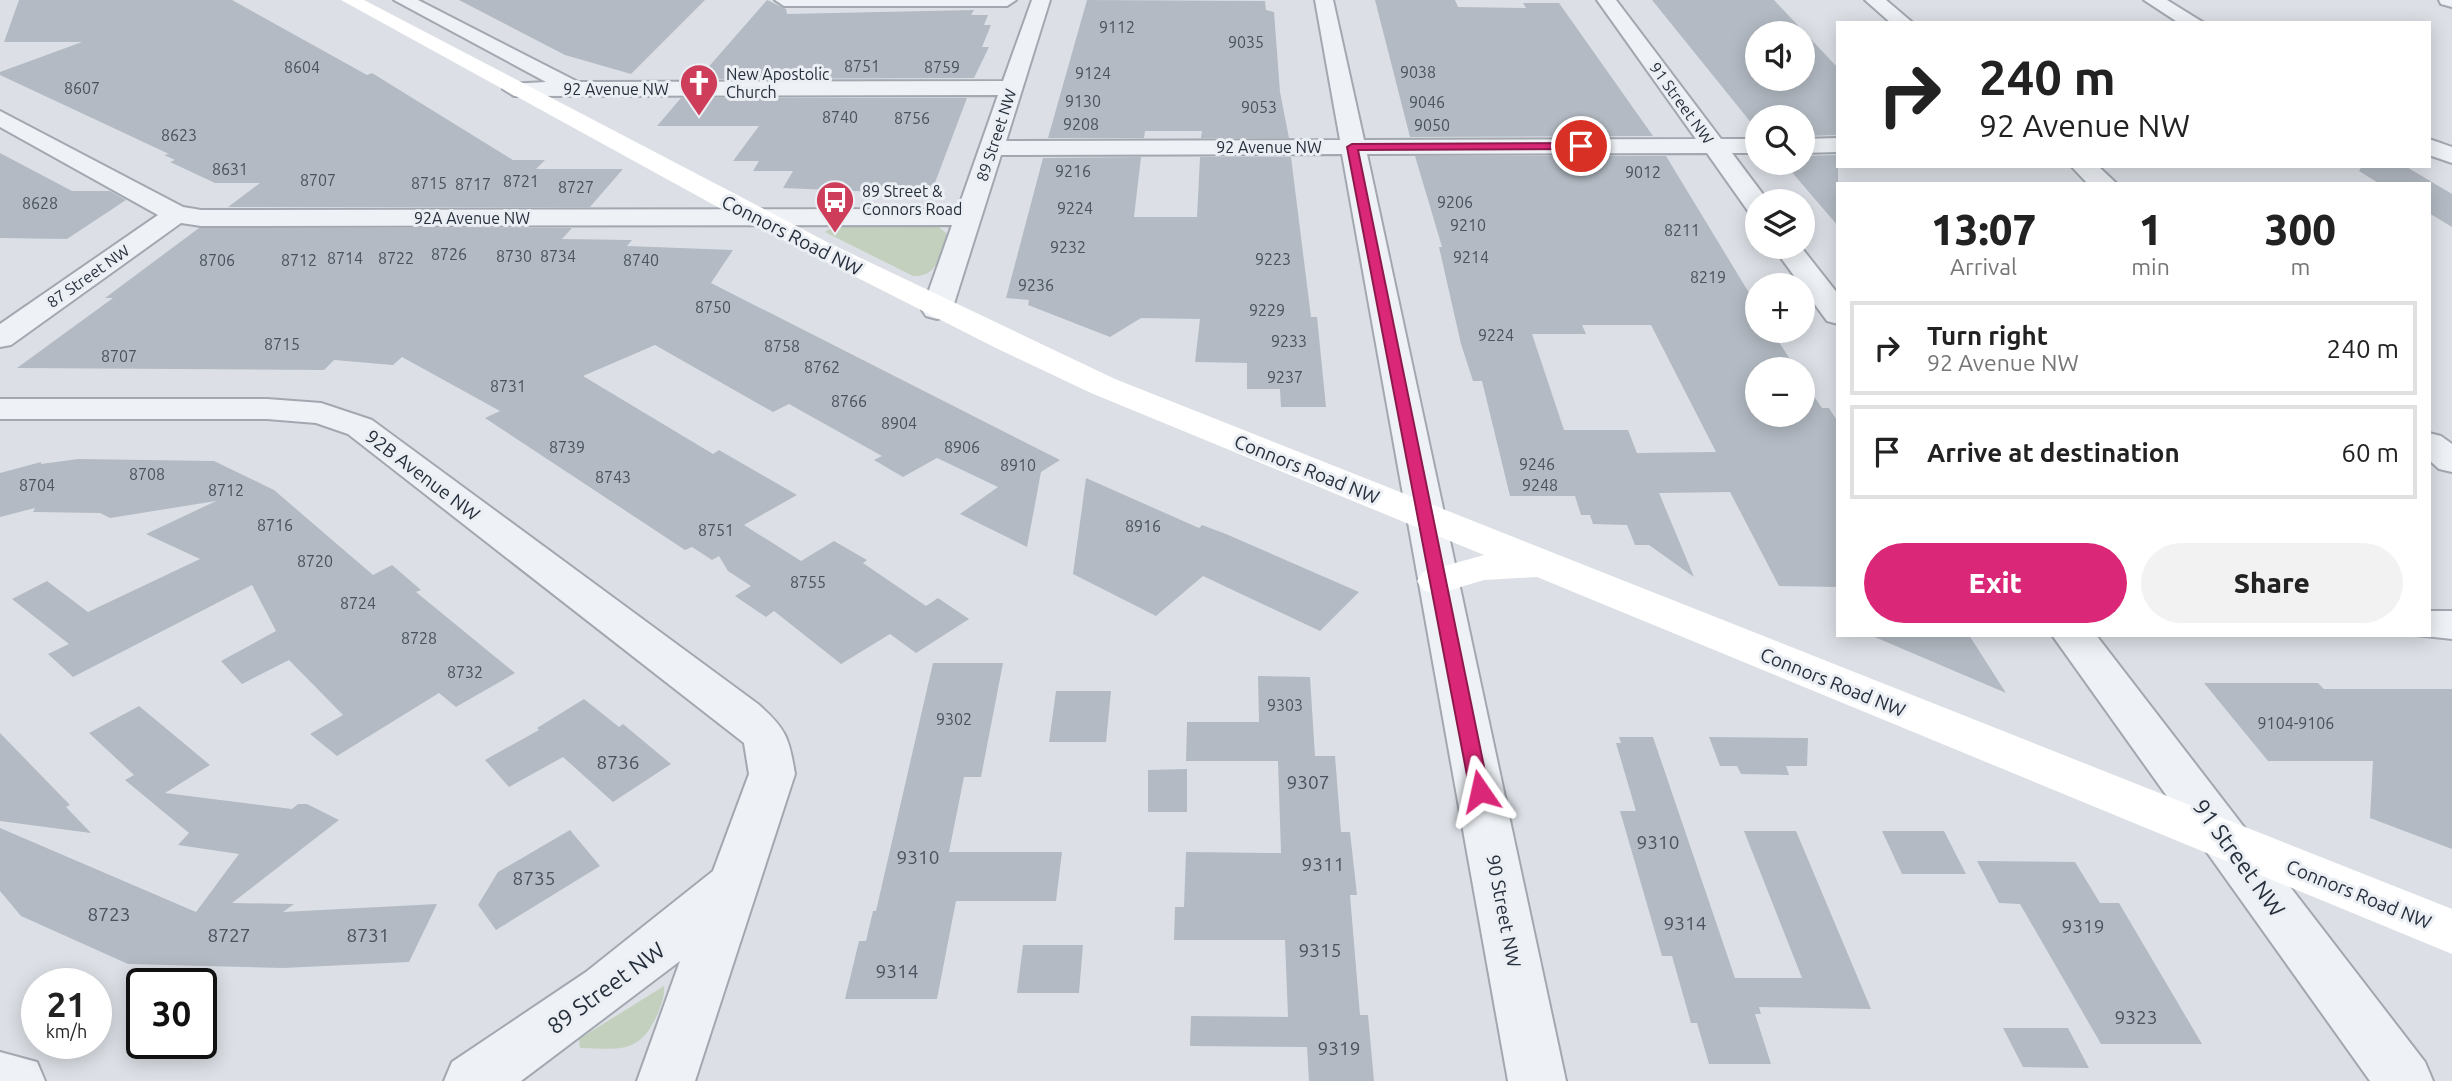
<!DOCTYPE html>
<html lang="en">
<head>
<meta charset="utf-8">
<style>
  body { margin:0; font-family:Ubuntu,sans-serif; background:#f2f2f2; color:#222; height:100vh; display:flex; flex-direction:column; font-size:26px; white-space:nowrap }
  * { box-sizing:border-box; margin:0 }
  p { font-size:23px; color:#767676 }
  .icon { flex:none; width:38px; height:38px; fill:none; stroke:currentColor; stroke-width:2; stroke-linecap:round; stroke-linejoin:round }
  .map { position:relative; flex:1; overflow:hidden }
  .drawer { position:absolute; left:1836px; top:182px; width:595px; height:455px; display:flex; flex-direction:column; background:#fff; border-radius:0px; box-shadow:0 4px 18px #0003 }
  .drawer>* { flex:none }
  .hud { position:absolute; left:1836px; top:21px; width:595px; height:147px; border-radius:0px; box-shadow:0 4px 18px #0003; background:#fff; color:#222; overflow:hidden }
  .tools { position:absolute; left:1745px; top:21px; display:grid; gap:14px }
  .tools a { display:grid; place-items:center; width:70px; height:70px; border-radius:50%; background:#fff; box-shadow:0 4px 18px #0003; font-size:35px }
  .speed { position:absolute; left:21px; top:968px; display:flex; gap:14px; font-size:35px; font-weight:700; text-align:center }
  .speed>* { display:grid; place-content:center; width:91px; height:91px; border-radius:50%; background:#fff; box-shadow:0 4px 18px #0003; line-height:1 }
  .speed small { font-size:18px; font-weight:400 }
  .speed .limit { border:4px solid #111; border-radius:10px; background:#fff; color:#111 }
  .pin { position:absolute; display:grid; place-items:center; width:60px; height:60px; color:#fff; margin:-30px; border:4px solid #fff; border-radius:50%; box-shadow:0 2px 7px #0007 }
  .me { position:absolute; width:77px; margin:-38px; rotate:349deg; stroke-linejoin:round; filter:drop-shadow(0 0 5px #0008) }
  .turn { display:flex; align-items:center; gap:24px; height:147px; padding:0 28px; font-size:32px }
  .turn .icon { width:91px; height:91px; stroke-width:2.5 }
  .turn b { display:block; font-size:49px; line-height:60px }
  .eta { display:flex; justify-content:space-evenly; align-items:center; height:119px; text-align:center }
  .eta b { font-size:42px; font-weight:800; line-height:49px }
  .primary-button { display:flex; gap:14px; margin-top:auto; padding:14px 28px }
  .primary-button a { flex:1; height:80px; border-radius:42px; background:#db2777; color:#fff; font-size:28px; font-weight:800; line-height:80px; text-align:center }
  .primary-button a+a { background:#f2f2f2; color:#222 }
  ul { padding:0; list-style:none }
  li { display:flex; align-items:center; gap:21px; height:94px; margin:0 14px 10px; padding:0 14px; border:4px solid #e0e0e0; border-radius:0px }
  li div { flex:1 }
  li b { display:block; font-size:26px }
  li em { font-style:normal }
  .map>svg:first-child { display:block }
  .green { fill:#c2d0bd }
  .building { fill:#b3bac3; fill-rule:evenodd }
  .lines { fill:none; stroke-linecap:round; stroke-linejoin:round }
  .minor-casing { stroke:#a2a7b0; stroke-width:4 }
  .tertiary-casing { stroke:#a2a7b0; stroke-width:4 }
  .minor { fill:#eef1f5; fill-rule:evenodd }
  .tertiary { fill:#eef1f5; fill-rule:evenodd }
  .secondary { fill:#fff; fill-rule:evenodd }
  .route { fill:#db2777; stroke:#8e194d; stroke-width:2 }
  .labels { text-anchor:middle; stroke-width:6; stroke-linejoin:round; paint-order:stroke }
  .number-label { font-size:16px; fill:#49525e }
  .far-poi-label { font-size:16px; fill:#262f3c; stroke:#ebeff4; text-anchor:start }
  .far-street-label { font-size:16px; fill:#262f3c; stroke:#ebeff4 }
  .street-label { font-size:19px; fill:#262f3c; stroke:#ebeff4 }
  .near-number-label { font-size:19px; fill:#49525e }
  .near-street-label { font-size:23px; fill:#262f3c; stroke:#ebeff4 }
</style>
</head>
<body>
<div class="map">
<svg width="2452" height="1081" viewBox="0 0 2452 1081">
  <rect width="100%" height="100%" fill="#dce0e6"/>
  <!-- green -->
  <path class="green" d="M836,225h92l11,2 8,7c-7,20 -8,43 -34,42l-88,-44z
    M664,986c1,11 -3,18 -6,27 -18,42 -39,36 -78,35l-1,-9z"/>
  <!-- building -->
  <path class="building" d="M19,0h213l135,75 5,-2 141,87h32l-9,9h87l-33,38h-362l32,-24h-45l-45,-21 5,-2 -11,-5 5,-1 -169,-79v-3l82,-30h-78z
    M459,0h246l-74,74 -66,-19z
    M767,0l19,9 1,5 187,-4 -3,5h17l-4,10h7l-9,22h7l-15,31 -276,1z
    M1087,0l178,1 1,9 8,2 6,80 9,46h-88l1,-7h-57l-1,7h-96z
    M1375,0h80l3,7 68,1 -3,-5h36l94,133 -243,1z
    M1652,0h122l64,68v67l-36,1v-19h-45v13zM1757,33h45v46h-45z
    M681,98h286l-34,90h-52l-2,4 -96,-4 10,-17h-40l6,-10h-26l26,-35h-102z
    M0,153l72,38h38l16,9 -59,39 -67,-1z
    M1838,155v71l-54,-63h18v-7z
    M1415,156h251l91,150v25h15l24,38h-39v46h45v-36l20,29h7l9,14v165l-59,-1 -49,-94 -71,1 35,84 -45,-32h-14l-8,-20 -34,-1 -3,-9h-9l-6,-19h-65l-28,-115h-9l-12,-37 -22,-97h3zM1582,325h69l65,127 -79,1 -9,-23h-64l-32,-96h54z
    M1141,157l-7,60h63l3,-60h91l20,160h6l9,90h-45l-1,-18h-33v-26l-52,-1 5,-43 -59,-1 -31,19 -82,-32 1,-5 -23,-2 37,-140z
    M2362,166h43l47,28v33l-23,-14v-29h-49l-21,-13z
    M199,228h373l-10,11 70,1 -5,6 106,4 -22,33 349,177 -19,12 -14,75 -67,-33 38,-27 -61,-29 -34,19 -29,-17 8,-4 -93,-52 -16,8 -118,-67 -72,31 130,78 6,-4 78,45 -53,30 57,36 33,-20 33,19 -4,3 63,43 12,-8 31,21 -53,34 -26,-19 -49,30 -67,-53 -8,6 -31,-21 16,-10 -23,-15 -9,-15 -7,4 -20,-13 -7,3 -200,-132 15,-7 -98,-54 -9,8 -59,-5 -10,10 -307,-2 96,-70h-8z
    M78,459l136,2 60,29 99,85 19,-10 29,25 -5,2 99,81 -59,34 -17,-14 -102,63 -27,-22 33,-19 -54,-55 -47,24 -21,-23 55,-30 -24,-46 -179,92 -25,-23 21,-10 -57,-45 35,-18 41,31 112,-53 -54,-25 70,-33 -106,17 -10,-5 -67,-1 2,-4 -35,9v-44l41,-11v2z
    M1086,478l113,50 3,-3 24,9 133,58 -39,39 -117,-55 -47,40 -83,-42z
    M1870,635h99l37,58z
    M933,663h70l-22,114h-17l-15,75h113l-6,49h-100l-19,98h-92l14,-58h7l7,-30h3z
    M1258,676l52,1 5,79h20l6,76h9l7,63h-7l10,120h8l6,66h-65l-2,-34 -117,-1 1,-30 97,1 -3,-77h-111l1,-33h9l2,-55 95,1 -3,-92h-92l1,-39h72z
    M2204,683h114l6,6h128v160l-82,-31 3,-57h-105z
    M1056,691h55l-5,51h-57z
    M584,699l35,28 4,-3 48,40 -58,38 -50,-45 -54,30 -24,-27 54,-30 -2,-2z
    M139,706l71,59 -45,28 127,16 6,-5h9l32,16 -107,83 62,1 -11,8 154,-8 -28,58 -126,6 -155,-4 -107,-48 -21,-25v-63l196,84 43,-58 -61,-9 11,-12 -64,-53 9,-5 -45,-42z
    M0,733l70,72 -4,2 25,26 -91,-12z
    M1619,737h34l82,241h67l-58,-147h52l75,178 -112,-2 2,7h-6l16,50h-62l-12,-41h-6l-19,-67h-10l-42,-145h16l-20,-68h5z
    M1709,737l99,1 -1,28h-21l3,9 -48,-1 -4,-8h-17z
    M1187,769v43h-39v-42z
    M570,830l30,36 -104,64 -18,-25 20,-33z
    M1882,831h62l22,43h-64z
    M1977,861l98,1 25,41h19l83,141h-101l-81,-140 -21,-1z
    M1023,945h60l-4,48h-62z
    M2003,1028h65l21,40 -66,-1z"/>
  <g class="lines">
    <!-- minor casing -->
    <g class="minor-casing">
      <path id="minor" d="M394,0h24l160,82 425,-1 29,-81h18l-44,141 334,-1 -25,-140h18l31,140 332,-1 -99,-139h19l105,139h36v14h-25l36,48h-11v12l-9,-2 -41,-58 -340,1 199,927h-58l-166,-927 -341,1 -49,155 -4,6 -11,3 -11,-3 -4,-6 30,-85 -751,1 -20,-3 -170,122 -11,2v-23l158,-109 -158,-88v-16l183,96 18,3 757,-1 40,-114 -484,1 -11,-7 3,-5 40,-2z
        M775,0h241l-9,6h-223z
        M2144,0h23l37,23h-25z
        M2439,0h13v7l-11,-3z
        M1838,138v14l-36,1v-14z
        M2429,139l23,8v16l-23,-8z
        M1773,247h28l37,47v30l-11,-3z
        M0,399h267l54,4 51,17 386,284c28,25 31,33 37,70l-100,307h-58l43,-120 -159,120h-77l8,-19 134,-90 127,-101 36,-97 -5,-31 -396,-309 -32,-11 -49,-4h-267z
        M2429,611h23v28l-36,-4h13z
        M2052,635h44l329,427 8,19h-63z
        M0,1052l37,10 8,19h-45z"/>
    </g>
    <!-- tertiary casing -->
    <g class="tertiary-casing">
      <path id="tertiary" d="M1865,0h21l27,23h-22z
        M2071,166h27l19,18h-29z
        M2429,433l12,3 11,8v28l-13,-3 -10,-9z"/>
    </g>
    <!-- minor -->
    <use href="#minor" class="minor"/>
    <!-- tertiary -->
    <use href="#tertiary" class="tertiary"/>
    <!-- secondary -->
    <path class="secondary" d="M341,0h23l463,242 288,137 1337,530v45l-915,-377 -53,3 -47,14 -14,-4 -6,-9 6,-9 61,-17 -393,-162 -95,-45 -282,-143z"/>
  </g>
  <!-- route -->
  <path class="route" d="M1581,143l3,6 -226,1 131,641 -2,5h-14l-3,-5 -123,-644 5,-3z"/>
  <!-- icons -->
  <defs>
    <g id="church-pin" transform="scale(2.0125)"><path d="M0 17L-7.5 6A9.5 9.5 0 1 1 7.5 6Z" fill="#ce3e5a" stroke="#ebeff4"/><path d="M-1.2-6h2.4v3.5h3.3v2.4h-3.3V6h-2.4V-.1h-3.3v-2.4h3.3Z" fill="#fff"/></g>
    <g id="bus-pin" transform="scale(2.0125)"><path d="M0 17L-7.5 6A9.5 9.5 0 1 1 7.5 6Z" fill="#ce3e5a" stroke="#ebeff4"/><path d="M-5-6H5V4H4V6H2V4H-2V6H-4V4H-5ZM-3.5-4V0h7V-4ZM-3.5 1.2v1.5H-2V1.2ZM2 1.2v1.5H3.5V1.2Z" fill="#fff"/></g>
  </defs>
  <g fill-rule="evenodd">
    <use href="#church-pin" x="699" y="83"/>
    <use href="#bus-pin" x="835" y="200"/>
  </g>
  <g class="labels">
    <!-- number labels -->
    <g class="number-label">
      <text x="1117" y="33">9112</text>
      <text x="1246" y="48">9035</text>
      <text x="862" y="72">8751</text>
      <text x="302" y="73">8604</text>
      <text x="942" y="73">8759</text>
      <text x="1418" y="78">9038</text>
      <text x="1093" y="79">9124</text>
      <text x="82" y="94">8607</text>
      <text x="1083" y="107">9130</text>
      <text x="1427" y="108">9046</text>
      <text x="1259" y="113">9053</text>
      <text x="840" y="123">8740</text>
      <text x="912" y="124">8756</text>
      <text x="1081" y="130">9208</text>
      <text x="1432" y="131">9050</text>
      <text x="179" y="141">8623</text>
      <text x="230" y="175">8631</text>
      <text x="1073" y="177">9216</text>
      <text x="1643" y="178">9012</text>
      <text x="318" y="186">8707</text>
      <text x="521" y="187">8721</text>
      <text x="429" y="189">8715</text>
      <text x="473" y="190">8717</text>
      <text x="576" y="193">8727</text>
      <text x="1455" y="208">9206</text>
      <text x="40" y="209">8628</text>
      <text x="1075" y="214">9224</text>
      <text x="1468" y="231">9210</text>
      <text x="1682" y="236">8211</text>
      <text x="1068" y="253">9232</text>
      <text x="449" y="260">8726</text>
      <text x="514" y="262">8730</text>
      <text x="558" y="262">8734</text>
      <text x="1471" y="263">9214</text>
      <text x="345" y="264">8714</text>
      <text x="396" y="264">8722</text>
      <text x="1273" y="265">9223</text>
      <text x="217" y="266">8706</text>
      <text x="299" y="266">8712</text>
      <text x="641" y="266">8740</text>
      <text x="1708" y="283">8219</text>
      <text x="1036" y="291">9236</text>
      <text x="713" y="313">8750</text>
      <text x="1267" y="316">9229</text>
      <text x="1496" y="341">9224</text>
      <text x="1289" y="347">9233</text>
      <text x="282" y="350">8715</text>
      <text x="782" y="352">8758</text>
      <text x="119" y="362">8707</text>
      <text x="822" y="373">8762</text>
      <text x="1285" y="383">9237</text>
      <text x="508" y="392">8731</text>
      <text x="849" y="407">8766</text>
      <text x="899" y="429">8904</text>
      <text x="567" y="453">8739</text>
      <text x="962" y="453">8906</text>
      <text x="1537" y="470">9246</text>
      <text x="1018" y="471">8910</text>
      <text x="147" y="480">8708</text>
      <text x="613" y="483">8743</text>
      <text x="37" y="491">8704</text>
      <text x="1540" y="491">9248</text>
      <text x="226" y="496">8712</text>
      <text x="275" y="531">8716</text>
      <text x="1143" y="532">8916</text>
      <text x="716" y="536">8751</text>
      <text x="315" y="567">8720</text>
      <text x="808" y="588">8755</text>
      <text x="358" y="609">8724</text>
      <text x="419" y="644">8728</text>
      <text x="465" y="678">8732</text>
      <text x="1285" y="711">9303</text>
      <text x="954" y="725">9302</text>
      <text x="2296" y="729">9104-9106</text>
    </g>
    <!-- far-poi labels -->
    <g class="far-poi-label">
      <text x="726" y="80">New Apostolic<tspan x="726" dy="18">Church</tspan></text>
      <text x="862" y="197">89 Street &amp;<tspan x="862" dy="18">Connors Road</tspan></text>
    </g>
    <!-- far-street labels -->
    <g class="far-street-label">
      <text x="616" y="95">92 Avenue NW</text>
      <text transform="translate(1682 103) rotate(54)" y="6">91 Street NW</text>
      <text transform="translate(996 135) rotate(-72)" y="6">89 Street NW</text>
      <text x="1269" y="153">92 Avenue NW</text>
      <text x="472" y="224">92A Avenue NW</text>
      <text transform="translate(88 276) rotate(-35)" y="6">87 Street NW</text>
    </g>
    <!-- street labels -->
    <g class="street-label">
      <text transform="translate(792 235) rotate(27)" y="7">Connors Road NW</text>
      <text transform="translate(1307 469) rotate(22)" y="7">Connors Road NW</text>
      <text transform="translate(423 475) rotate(37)" y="7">92B Avenue NW</text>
      <text transform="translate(1833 682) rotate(22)" y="7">Connors Road NW</text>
      <text transform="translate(2359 894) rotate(22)" y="7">Connors Road NW</text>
      <text transform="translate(1504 911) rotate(79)" y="7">90 Street NW</text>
    </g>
    <!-- near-number labels -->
    <g class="near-number-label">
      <text x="618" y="769">8736</text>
      <text x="1308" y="789">9307</text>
      <text x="1658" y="849">9310</text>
      <text x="918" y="864">9310</text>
      <text x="1323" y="871">9311</text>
      <text x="534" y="885">8735</text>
      <text x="109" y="921">8723</text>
      <text x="1685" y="930">9314</text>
      <text x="2083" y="933">9319</text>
      <text x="229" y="942">8727</text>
      <text x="368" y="942">8731</text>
      <text x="1320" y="957">9315</text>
      <text x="897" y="978">9314</text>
      <text x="2136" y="1024">9323</text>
      <text x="1339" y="1055">9319</text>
    </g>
    <!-- near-street labels -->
    <g class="near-street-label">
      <text transform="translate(2239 858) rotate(54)" y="8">91 Street NW</text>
      <text transform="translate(606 988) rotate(-36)" y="8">89 Street NW</text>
    </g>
  </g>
</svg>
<div class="tools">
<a><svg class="icon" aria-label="sound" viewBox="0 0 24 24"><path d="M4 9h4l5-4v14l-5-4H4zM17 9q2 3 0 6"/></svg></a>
<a><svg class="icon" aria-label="search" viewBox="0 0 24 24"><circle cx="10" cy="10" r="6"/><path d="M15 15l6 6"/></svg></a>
<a><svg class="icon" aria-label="layers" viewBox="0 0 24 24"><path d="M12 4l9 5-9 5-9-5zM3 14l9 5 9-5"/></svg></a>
<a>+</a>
<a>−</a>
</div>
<div class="speed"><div>21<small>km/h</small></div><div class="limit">30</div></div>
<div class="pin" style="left:1581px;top:146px;background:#d93025"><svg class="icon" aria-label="arrive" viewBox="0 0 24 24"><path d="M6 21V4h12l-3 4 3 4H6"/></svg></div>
<svg class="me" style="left:1480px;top:791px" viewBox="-20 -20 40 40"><path d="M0-17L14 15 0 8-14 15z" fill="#db2777" stroke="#fff" stroke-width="4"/></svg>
<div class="hud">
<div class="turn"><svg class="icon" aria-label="right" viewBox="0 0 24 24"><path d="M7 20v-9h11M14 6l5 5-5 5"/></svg><div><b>240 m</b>92 Avenue NW</div></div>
</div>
<section class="drawer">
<div class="eta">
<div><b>13:07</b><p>Arrival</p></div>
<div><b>1</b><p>min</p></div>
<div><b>300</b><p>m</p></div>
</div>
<ul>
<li><svg class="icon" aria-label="right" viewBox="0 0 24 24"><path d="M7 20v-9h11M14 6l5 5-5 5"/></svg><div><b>Turn right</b><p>92 Avenue NW</p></div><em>240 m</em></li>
<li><svg class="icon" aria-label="arrive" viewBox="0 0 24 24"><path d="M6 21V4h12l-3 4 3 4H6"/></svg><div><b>Arrive at destination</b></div><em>60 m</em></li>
</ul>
<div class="primary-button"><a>Exit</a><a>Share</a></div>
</section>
</div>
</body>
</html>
